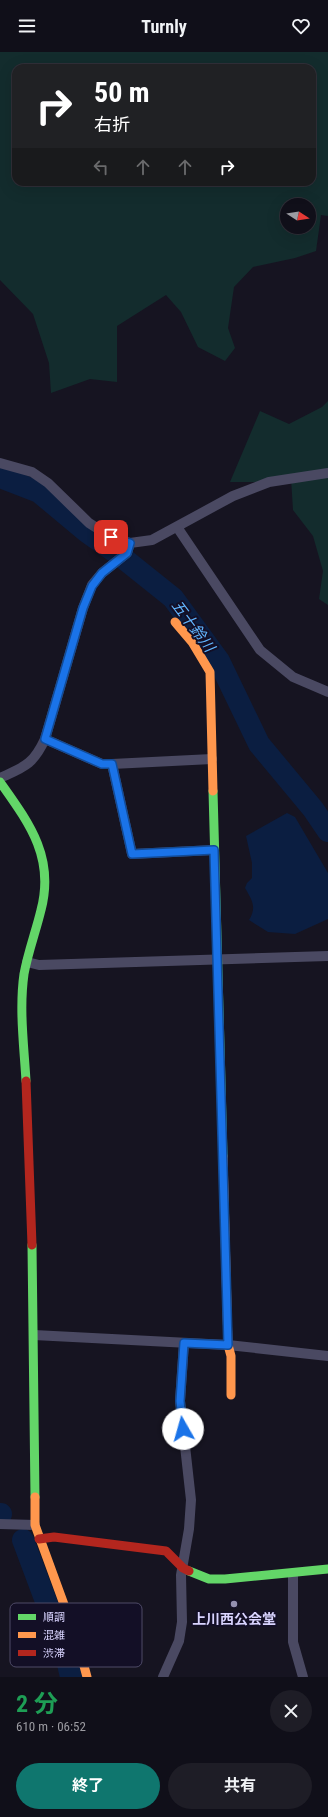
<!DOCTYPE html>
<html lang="ja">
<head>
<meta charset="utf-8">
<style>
  body { margin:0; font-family:"Roboto Condensed","Noto Sans JP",sans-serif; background:#1e1d26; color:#f1f3f6; height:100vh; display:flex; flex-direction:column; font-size:15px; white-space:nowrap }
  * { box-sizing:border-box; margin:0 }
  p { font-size:13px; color:#9c9ca2 }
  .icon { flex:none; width:22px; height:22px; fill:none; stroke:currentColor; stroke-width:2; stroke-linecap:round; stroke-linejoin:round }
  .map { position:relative; height:1625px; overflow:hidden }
  .drawer { display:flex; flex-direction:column; background:#100f19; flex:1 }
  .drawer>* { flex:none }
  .guide { position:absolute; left:12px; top:12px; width:304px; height:122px; border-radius:12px; box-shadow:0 4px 16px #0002,0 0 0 1px #302f38; background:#202124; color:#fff; overflow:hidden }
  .needle { width:26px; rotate:102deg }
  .controls { position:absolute; left:280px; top:146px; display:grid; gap:8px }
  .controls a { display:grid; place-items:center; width:36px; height:36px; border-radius:50%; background:#100f19; box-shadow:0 4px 16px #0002,0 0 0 1px #302f38; font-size:20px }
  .pin { position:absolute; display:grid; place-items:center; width:34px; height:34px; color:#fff; margin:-17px; border-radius:8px; box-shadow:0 2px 6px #0006 }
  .me { position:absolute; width:44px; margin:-22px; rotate:353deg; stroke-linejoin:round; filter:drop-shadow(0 0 3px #0008) }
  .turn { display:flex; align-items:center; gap:14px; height:84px; padding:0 16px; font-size:18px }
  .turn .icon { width:52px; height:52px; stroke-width:2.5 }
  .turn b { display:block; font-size:28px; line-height:34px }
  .lanes { display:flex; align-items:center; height:38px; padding:0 16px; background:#0003; justify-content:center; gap:20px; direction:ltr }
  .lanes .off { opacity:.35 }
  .round { display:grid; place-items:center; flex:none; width:42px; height:42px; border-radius:21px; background:#1e1d26 }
  .overview { display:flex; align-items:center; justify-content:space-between; height:68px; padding:0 16px }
  h1 { font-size:24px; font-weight:700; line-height:30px; color:#1e9e55 }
  .action { display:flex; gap:8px; margin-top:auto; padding:8px 16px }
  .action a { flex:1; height:46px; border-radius:24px; background:#0f766e; color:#fff; font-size:16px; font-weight:700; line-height:46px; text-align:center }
  .action a+a { background:#1e1d26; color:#f1f3f6 }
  header { display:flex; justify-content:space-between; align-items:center; height:52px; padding:0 16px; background:#100f19; font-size:18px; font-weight:700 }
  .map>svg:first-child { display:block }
  .green { fill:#132c2d; fill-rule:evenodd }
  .water { fill:#0b1e41 }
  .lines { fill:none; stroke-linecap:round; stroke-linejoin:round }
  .river { stroke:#0b1e41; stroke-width:22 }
  .street { stroke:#4a4962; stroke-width:10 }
  .fast { stroke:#63d668; stroke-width:9 }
  .slow { stroke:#ff974d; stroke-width:9 }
  .jam { stroke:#b3261e; stroke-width:9 }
  .route-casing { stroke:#114b97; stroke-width:10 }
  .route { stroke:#1a73e8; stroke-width:7 }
  .poi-dot { fill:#9591b1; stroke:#130f26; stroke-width:1.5 }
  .labels { text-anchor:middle; stroke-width:4; stroke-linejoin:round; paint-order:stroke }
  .poi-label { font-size:14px; font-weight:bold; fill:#d9d4ff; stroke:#130f26 }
  .water-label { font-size:15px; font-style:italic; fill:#62b6ff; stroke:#130f26 }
  .key { fill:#130f26; stroke:#4e4a67; stroke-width:1 }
  .key-label { font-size:11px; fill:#d9d4ff }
</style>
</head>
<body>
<header><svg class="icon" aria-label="menu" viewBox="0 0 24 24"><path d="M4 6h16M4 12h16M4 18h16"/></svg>Turnly<svg class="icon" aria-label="heart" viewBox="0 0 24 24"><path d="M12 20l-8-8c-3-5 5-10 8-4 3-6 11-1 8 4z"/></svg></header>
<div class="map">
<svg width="328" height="1625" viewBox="0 0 328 1625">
  <rect width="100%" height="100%" fill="#161421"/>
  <!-- green -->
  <path class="green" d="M0,0h328v164l-7,-1 -5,36 -21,7 -42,9 -19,20 -6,41 7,20 -10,13 -27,-14 -17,-35 -15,-17 -49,31v56l-27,-3 -39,14 -2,-30 -16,-49 -33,-34zM16,16h296v114h-296zM287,153h22v22h-22z
    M328,349v204l-9,-6 4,-28 -10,-35 -20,-26 -2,-32 -30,4h-31l30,-71 29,13 33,-17z"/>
  <!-- water -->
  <path class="water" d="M287,761l8,4 33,56v46l-33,15 -27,-2 -19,-12c8,-13 3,-20 -4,-32l2,-5 5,-5v-15l-6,-27z"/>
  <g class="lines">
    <!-- river -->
    <path class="river" d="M0,425l39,15 48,40 31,22 55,44 46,63 40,83 54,65 15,22
      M0,1462h1
      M23,1488l43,115 5,22"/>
    <!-- street -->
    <path class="street" d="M0,411l32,9 16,11 41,40 22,14 19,6 22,-3 81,-44 36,-14 59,-9
      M177,475l83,123 33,27 35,15
      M45,687l57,25h10
      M212,707l-100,5 20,90 82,-4
      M0,726c24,-11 33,-13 45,-39l38,-131 9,-23 10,-12 25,-20 3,-10
      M27,910l12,3 289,-9
      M34,1283l194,10 100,11
      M0,1472l35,1
      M293,1522v68l10,35
      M163,1625l16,-36 3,-19 -1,-47 8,-46 2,-29 -11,-99 4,-58"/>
    <!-- fast -->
    <path class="fast" d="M0,730c29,41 55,75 41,128 -5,21 -13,42 -17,64 -5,35 0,72 2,107
      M213,739l10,365
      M32,1193l3,252
      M189,1519l20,8h16l103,-10"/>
    <!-- slow -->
    <path class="slow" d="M175,570l17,20 18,30 3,119
      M223,1104l5,189 3,11v39
      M35,1445v28l42,115 10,37"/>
    <!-- jam -->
    <path class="jam" d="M26,1029l6,164
      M39,1487l15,-2 112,14 17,17 6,3"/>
  </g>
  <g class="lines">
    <!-- route casing -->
    <g class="route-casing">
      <path id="route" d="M111,485l19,6 -3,10 -25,20 -10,13 -9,22 -38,131 57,25h10l20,90 82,-4 14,495 -44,-2 -4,58 3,28"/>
    </g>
    <!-- route -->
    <use href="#route" class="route"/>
  </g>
  <!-- markers -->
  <circle class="poi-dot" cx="234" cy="1552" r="4"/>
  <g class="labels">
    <!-- poi labels -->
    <g class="poi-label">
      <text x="234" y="1572">上川西公会堂</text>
    </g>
    <!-- water labels -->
    <g class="water-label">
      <text transform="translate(193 574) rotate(53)" y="5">五十鈴川</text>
    </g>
  </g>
  <!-- legend -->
  <rect x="10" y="1551" width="132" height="64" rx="6" class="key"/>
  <rect x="18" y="1562" width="18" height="6" fill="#63d668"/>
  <rect x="18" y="1580" width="18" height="6" fill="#ff974d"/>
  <rect x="18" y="1598" width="18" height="6" fill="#b3261e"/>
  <g class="key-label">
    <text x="43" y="1569">順調</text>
    <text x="43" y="1587">混雑</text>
    <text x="43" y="1605">渋滞</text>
  </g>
</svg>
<div class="controls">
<a><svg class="needle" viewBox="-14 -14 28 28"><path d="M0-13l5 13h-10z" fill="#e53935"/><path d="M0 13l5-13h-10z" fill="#9c9ca2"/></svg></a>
</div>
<div class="pin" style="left:111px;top:485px;background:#d93025"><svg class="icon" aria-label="arrive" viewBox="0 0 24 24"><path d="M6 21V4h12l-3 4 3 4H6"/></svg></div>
<svg class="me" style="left:183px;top:1377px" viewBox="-20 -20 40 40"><circle r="19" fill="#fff"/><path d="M0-13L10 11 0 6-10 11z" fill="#1a73e8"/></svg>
<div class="guide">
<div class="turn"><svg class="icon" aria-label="right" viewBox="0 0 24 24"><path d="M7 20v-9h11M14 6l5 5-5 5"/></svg><div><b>50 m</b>右折</div></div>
<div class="lanes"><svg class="icon off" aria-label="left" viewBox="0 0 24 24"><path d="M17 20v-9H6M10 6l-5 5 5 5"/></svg><svg class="icon off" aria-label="ahead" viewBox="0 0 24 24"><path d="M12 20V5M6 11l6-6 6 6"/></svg><svg class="icon off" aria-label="ahead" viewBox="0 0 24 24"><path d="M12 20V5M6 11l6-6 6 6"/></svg><svg class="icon" aria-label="right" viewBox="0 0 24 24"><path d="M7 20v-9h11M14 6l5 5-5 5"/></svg></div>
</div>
</div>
<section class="drawer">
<div class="overview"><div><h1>2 分</h1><p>610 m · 06:52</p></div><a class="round"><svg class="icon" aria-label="close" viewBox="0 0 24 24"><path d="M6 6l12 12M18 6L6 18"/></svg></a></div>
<div class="action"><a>終了</a><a>共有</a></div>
</section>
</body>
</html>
